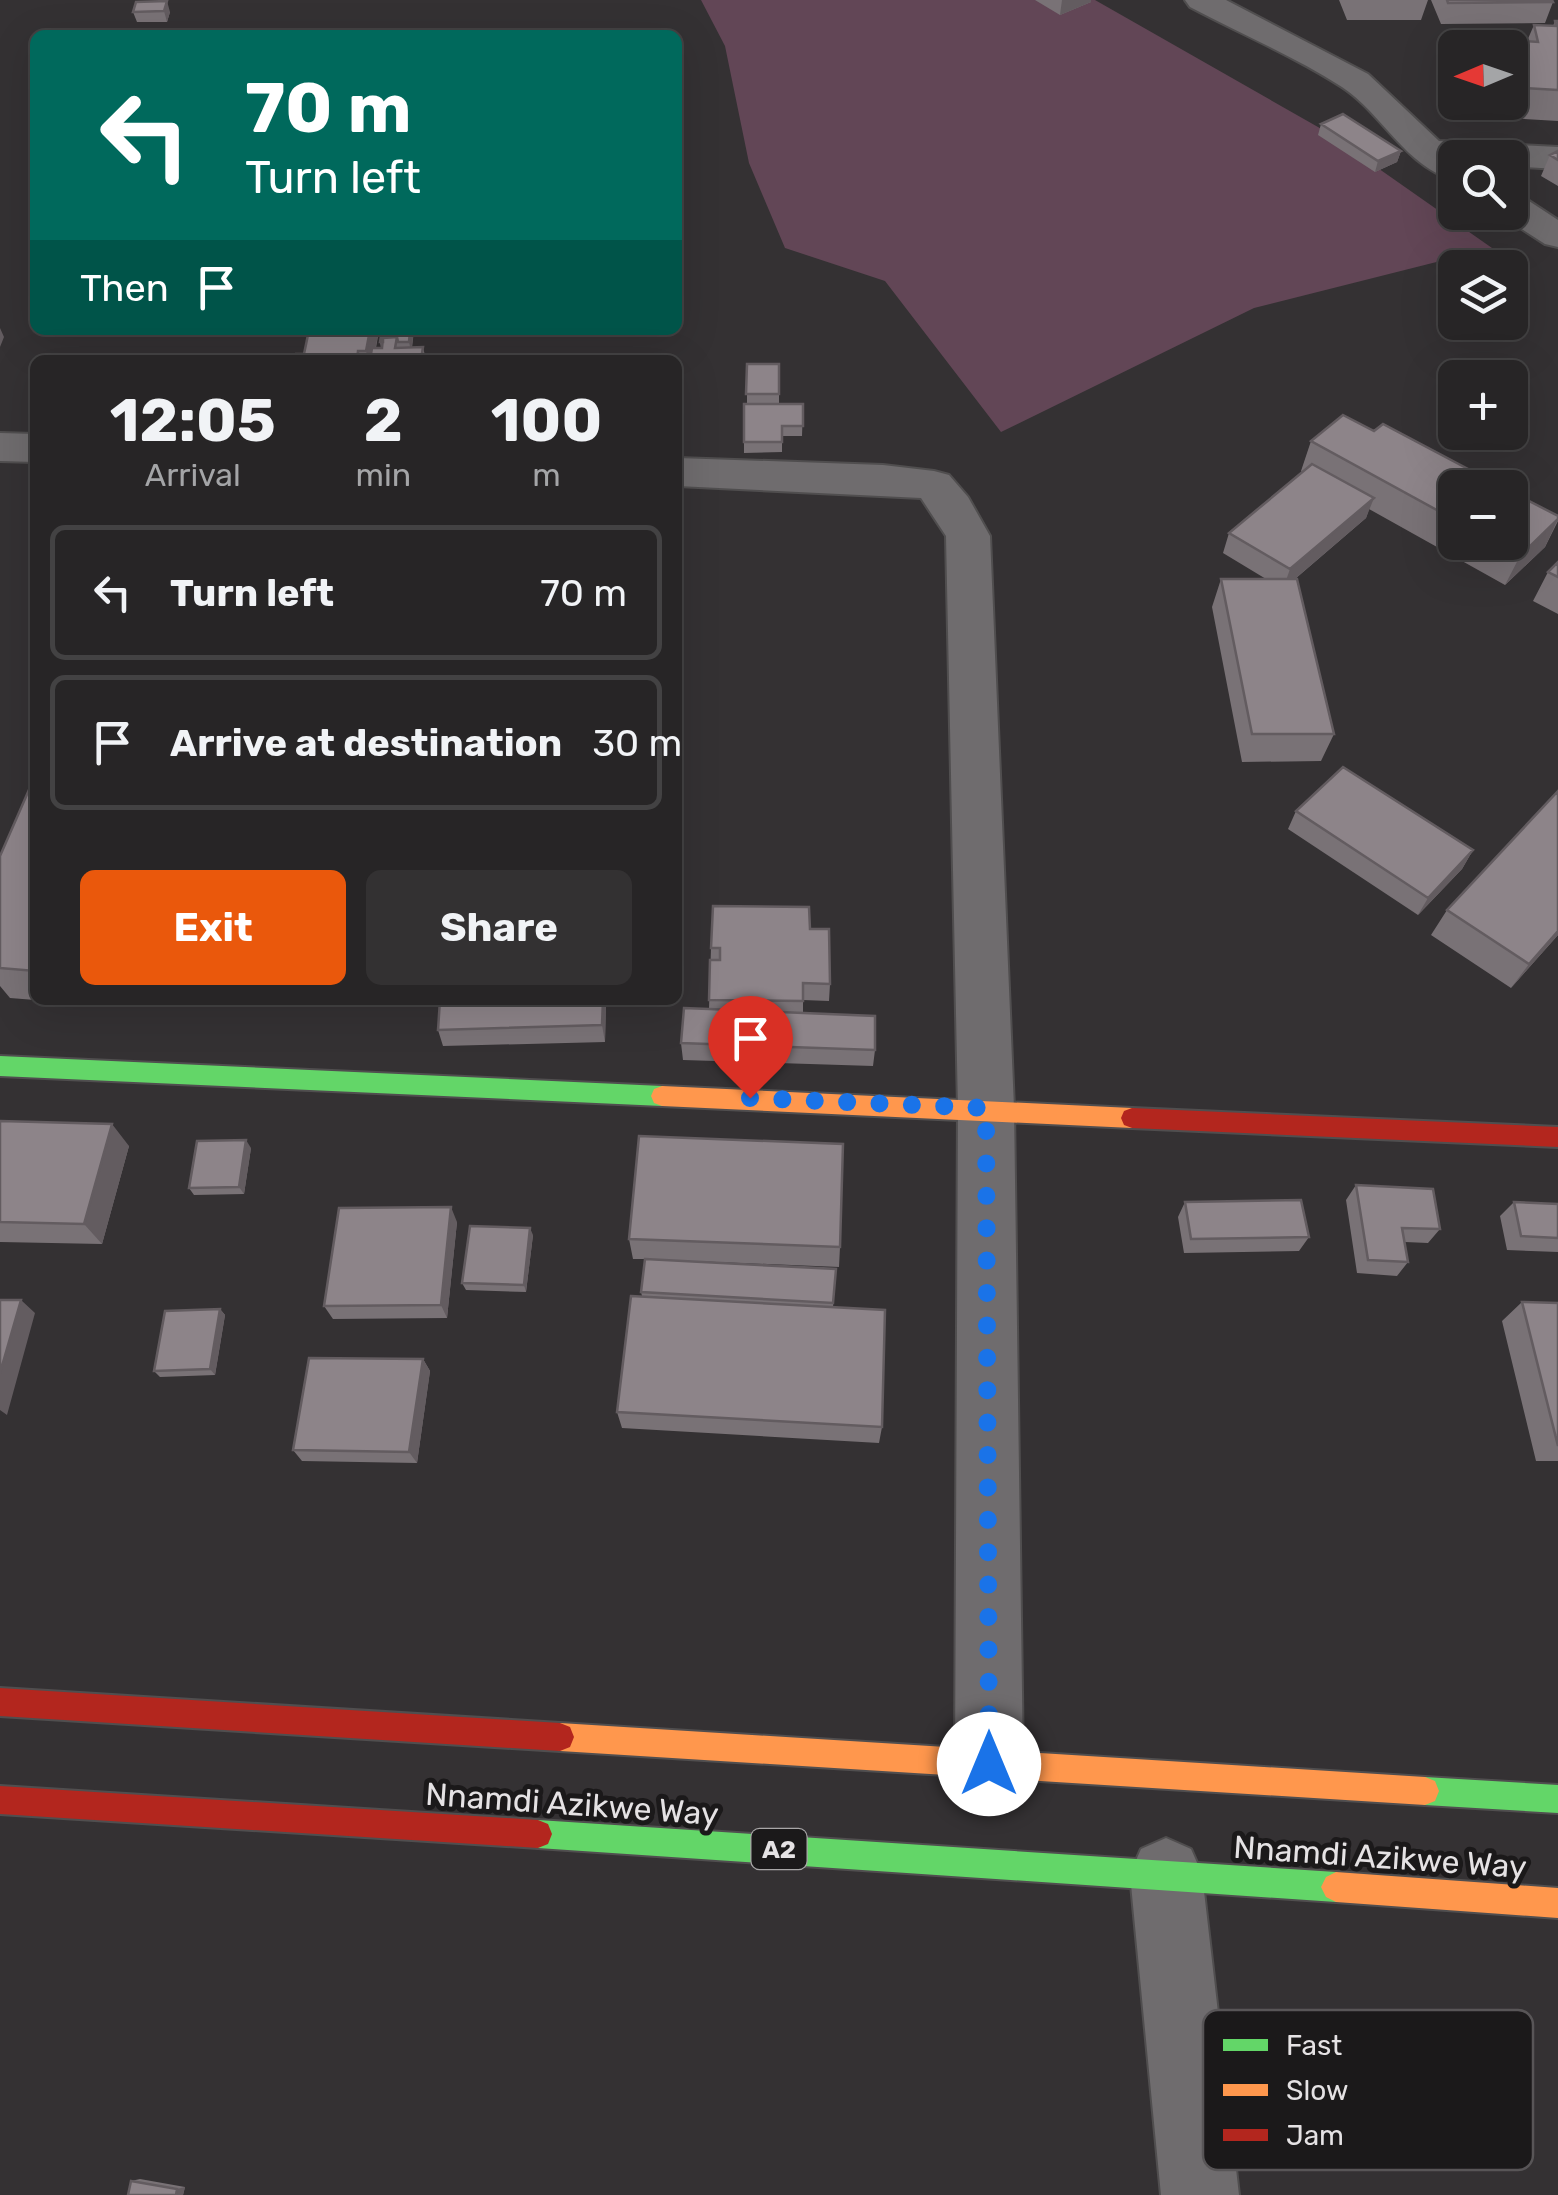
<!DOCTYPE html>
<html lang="en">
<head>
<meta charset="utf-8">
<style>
  body { margin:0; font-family:Rubik,sans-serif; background:#333132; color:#f1f3f6; height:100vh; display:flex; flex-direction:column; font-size:38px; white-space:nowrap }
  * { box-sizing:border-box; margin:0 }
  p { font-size:32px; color:#a4a5a7 }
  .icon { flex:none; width:55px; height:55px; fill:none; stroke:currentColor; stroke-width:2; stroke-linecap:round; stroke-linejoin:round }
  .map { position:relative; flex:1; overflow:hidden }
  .sheet { position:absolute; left:30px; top:355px; width:652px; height:650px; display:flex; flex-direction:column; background:#272526; border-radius:15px; box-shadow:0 10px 40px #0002,0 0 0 2px #434243 }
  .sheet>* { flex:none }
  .top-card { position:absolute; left:30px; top:30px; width:652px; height:305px; border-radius:15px; box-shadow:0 10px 40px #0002,0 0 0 2px #434243; background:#00695c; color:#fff; overflow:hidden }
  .needle { width:65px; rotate:268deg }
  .fabs { position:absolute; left:1438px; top:30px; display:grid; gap:20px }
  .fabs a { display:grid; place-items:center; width:90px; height:90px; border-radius:15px; background:#272526; box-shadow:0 10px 40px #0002,0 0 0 2px #434243; font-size:50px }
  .pin { position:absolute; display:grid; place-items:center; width:85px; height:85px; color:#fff; margin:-102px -42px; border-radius:50% 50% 50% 0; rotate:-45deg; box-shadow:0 0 10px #0007 }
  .pin .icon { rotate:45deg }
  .me { position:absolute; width:110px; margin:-55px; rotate:0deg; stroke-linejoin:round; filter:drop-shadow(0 0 8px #0008) }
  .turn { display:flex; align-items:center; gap:35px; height:210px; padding:0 50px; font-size:45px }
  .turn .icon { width:130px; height:130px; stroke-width:2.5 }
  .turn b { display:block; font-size:70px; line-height:85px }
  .then { display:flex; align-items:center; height:95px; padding:0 50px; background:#0003; gap:20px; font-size:38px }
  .eta { display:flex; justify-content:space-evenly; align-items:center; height:170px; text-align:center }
  .eta b { font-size:60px; font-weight:700; line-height:70px }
  .primary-button { display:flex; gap:20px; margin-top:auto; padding:20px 50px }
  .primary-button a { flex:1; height:115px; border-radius:15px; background:#ea580c; color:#fff; font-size:40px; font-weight:700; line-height:115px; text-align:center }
  .primary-button a+a { background:#333132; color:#f1f3f6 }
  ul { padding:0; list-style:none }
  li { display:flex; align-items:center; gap:30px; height:135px; margin:0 20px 15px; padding:0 30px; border:5px solid #434243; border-radius:15px }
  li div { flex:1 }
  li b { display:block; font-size:38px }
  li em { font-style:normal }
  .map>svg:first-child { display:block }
  .green { fill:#624656 }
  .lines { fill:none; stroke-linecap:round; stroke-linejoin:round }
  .street-casing { stroke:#504e4f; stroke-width:4 }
  .fast-casing { stroke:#504e4f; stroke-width:4 }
  .slow-casing { stroke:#504e4f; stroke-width:4 }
  .jam-casing { stroke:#504e4f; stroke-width:4 }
  .street { fill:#6f6c6e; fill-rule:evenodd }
  .fast { fill:#63d668; fill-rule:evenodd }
  .slow { fill:#ff974d; fill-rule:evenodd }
  .jam { fill:#b3261e; fill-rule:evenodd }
  .wall { fill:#797276 }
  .shaded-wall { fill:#635c60 }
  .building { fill:#8d8489; stroke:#635c60; stroke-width:2.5 }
  .route { stroke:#1a73e8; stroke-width:18; stroke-dasharray:0 32.4 }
  .labels { text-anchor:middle; stroke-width:10; stroke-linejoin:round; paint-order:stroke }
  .shield { fill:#1b191a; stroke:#a8a6a7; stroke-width:2.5 }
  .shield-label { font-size:25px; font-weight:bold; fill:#e5e2e4 }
  .near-street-label { font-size:32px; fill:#e5e2e4; stroke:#1b191a }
  .key { fill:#1b191a; stroke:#585557; stroke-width:2.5 }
  .key-label { font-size:28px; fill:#e5e2e4 }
</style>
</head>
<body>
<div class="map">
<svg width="1558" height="2195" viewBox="0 0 1558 2195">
  <rect width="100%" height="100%" fill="#343133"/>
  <!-- green -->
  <path class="green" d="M701,0h394l230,131 167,117 -238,60 -253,124 -116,-151 -100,-33 -36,-85 -24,-117z"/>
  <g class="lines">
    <!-- street casing -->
    <g class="street-casing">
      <path id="street" d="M1185,0h41l142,74 71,67 119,6v22l-48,-3v-8h-55v22c-49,-12 -73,-67 -113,-93 -48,-31 -103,-54 -152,-80z
        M1510,194l13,3 35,23v27l-13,-3 -48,-31 13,-1z
        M0,433l35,1v28l-35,-1z
        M678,458l205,7 51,6 15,4 19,22 22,39 24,572 9,656 -10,24 -24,10 -24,-10 -10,-24 3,-656 -12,-572 -25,-38 -243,-12z
        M1166,1838l25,11 11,25 37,321h-78l-31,-321 11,-25z"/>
    </g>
    <!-- fast casing -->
    <g class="fast-casing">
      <path id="fast" d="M0,1056l662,30 8,3 3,7 -3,7 -8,3 -662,-30z
        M1425,1777l133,8v28l-133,-8 -10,-4 -4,-10 4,-10z
        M538,1820l798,52 10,5 5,10 -5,10 -10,5 -798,-54 -10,-4 -4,-10 4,-10z"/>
    </g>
    <!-- slow casing -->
    <g class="slow-casing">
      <path id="slow" d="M662,1086l470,22 8,3 3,7 -3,7 -8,3 -470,-22 -8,-3 -3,-7 3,-7z
        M560,1723l865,54 10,4 4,10 -4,10 -10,4 -865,-54 -10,-4 -4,-10 4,-10z
        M1336,1872l222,16v30l-222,-16 -10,-5 -5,-10 5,-10z"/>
    </g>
    <!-- jam casing -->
    <g class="jam-casing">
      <path id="jam" d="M1132,1108l426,19v20l-426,-19 -8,-3 -3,-7 3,-7z
        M0,1688l560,35 10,4 4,10 -4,10 -10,4 -560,-35z
        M0,1786l538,34 10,4 4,10 -4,10 -10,4 -538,-34z"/>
    </g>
    <!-- street -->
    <use href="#street" class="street"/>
    <!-- fast -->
    <use href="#fast" class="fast"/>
    <!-- slow -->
    <use href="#slow" class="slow"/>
    <!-- jam -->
    <use href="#jam" class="jam"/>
  </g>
  <!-- wall -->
  <path class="wall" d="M1035,0h56v2l-31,13z
    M1339,0h89l-7,20h-74z
    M1431,0h121l1,2 -8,21 -104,1z
    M133,12h37l-3,10h-30z
    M1555,21h3v100l-48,-3 -3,-16h3v-54h-21l3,-9 35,2 7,-16 19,1z
    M1321,124l80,27 -4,11 -22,10 -57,-37z
    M1558,151v35l-17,-10 9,-21z
    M309,330h70l-3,18h5l-1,-6 34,-12 -2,18 11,-1 3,13h-131l9,-6z
    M747,364h32v40h24l-1,32h-20v16l-38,1v-49h3z
    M1311,441l144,47v54h55l48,-26v5l-13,26 -40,38 -136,-76 -3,9 -71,61 39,155 -13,27 -79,1 -30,-155 9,-28h45l-43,-26 6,-20 73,-61 -1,-1z
    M1558,562v52l-25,-13 15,-29z
    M35,776v224l-25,-2 -10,-12v-130z
    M1296,811l177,39 -11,19 -44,46 -130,-86z
    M1447,910l111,25 -47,53 -80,-53z
    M810,929l20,55 -1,17 -26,-1v13l72,37 -2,16 -190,-6 -2,-17 28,-34 2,-61z
    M39,1000h85l-3,6z
    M606,1001l-1,41 -162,4 -5,-16z
    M0,1121l129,25 -27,98 -102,-2z
    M251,1148l-7,46 -50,1 -5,-7z
    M1356,1185l84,44 -12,14 -23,-1 3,20 -11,14 -40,-3 -11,-73z
    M1185,1202l124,35 -10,14 -115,2 -6,-36z
    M1514,1202l44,2v48l-51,-2 -7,-34z
    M457,1222l-10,96 -114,1 -9,-13z
    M533,1235l-7,57 -60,-2 -4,-7z
    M629,1239l211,8 -1,20 -146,-6 143,8 -3,38 49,120 -3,16 -257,-15 -5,-16 25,-116 -1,-4 4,-33h-12z
    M1522,1302l36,1v158h-22l-34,-140z
    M220,1309l5,6 -10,60 -55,2 -6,-6z
    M423,1359l7,12 -13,92 -115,-2 -9,-11z
    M140,2179l45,8 -2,8 -52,-14z"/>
  <!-- shaded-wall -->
  <path class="shaded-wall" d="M1062,0h29v2l-31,13z
    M167,1l3,11 -3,10 -3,-11z
    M1401,151l-4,11 -22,10 3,-11z
    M0,328l4,9 -4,10z
    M370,330h9l-6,30h-5l-2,-9z
    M410,330h4l-3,22 -2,-10z
    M1374,498l-8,20 -83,71 7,-20z
    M1558,519l-13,28 -40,38 15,-29z
    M1473,850l-11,19 -44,46 10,-17z
    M1558,931v4l-47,53 18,-24z
    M603,1000h3l-1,42 -3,-17z
    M112,1124l17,22 -27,98 -18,-20z
    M246,1140l5,8 -7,46 -5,-7z
    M451,1207l6,15 -10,96 -6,-13z
    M530,1228l3,7 -7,57 -2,-7z
    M21,1300l14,13 -28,102 -7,-5v-37z
    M220,1309l5,6 -10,60 -5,-6z
    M423,1359l7,12 -13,92 -8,-11z
    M185,2187l-2,8h-7l1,-6z"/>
  <!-- building -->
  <path class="building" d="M1447,0h105l1,2 -105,1z
    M167,1l-3,10 -31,1 3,-10z
    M1555,21h3v69l-36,-2 -7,-32h-5v-8h-16l-2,-9 46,3 -4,-17 22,1z
    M1343,114l58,37 -23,10 -57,-37z
    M1558,151v9l-8,-5z
    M309,330h61l-4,21h-8l-1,9h-62l1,-6h8z
    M382,330h28l-1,12h-11l-1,-5 -14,1v4h-3z
    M397,337l-2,11 28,-1 -2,13h-51l2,-12h10l1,-10z
    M747,364h32v30h-33z
    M744,404h59v22h-21v16h-38z
    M1343,415l31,16 9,-7 121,64h-49v32l-144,-79z
    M1312,464l62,34 -84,71 -61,-36z
    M1510,491l48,25v3l-38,37 -24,-14h14z
    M1558,562v15l-10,-5z
    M1221,579h76l37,155h-82z
    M1343,767l130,83 -45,48 -132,-87z
    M35,776v195l-35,-3v-112z
    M1558,791v140l-29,33 -82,-54z
    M713,906l96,1 1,22h19l1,55 -27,-1v18l-94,-1 1,-40h10v-12h-9z
    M440,1000h163l-1,25 -164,5z
    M684,1008l191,8v34l-194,-7z
    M0,1121l112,3 -28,100 -84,-2z
    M639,1136l204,8 -3,103 -211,-8z
    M246,1140l-7,47 -50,1 8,-47z
    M1356,1185l77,4 7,40 -38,-1 6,34 -40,-2z
    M1301,1200l8,37 -118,2 -6,-37z
    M1514,1202l44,2v34l-37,-2z
    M451,1207l-10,98 -117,1 15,-98z
    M470,1226l60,2 -6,57 -62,-2z
    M645,1259l191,10 -3,34 -192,-11z
    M631,1296l254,14 -3,117 -265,-15z
    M0,1300h21l-21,73z
    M1522,1302l36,1v143z
    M220,1309l-10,60 -56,2 11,-60z
    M309,1358l114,1 -14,93 -116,-2z
    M131,2181l46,8 -1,6h-48z"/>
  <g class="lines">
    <!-- route -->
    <path class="route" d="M750,1098l236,10 3,656"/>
  </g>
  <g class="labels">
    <!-- shield labels -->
    <rect class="shield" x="751.5" y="1829" width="55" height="40" rx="8"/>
    <g class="shield-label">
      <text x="779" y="1858">A2</text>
    </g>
    <!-- near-street labels -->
    <g class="near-street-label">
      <text transform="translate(572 1804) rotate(4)" y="11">Nnamdi Azikwe Way</text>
      <text transform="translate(1380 1857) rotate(4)" y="11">Nnamdi Azikwe Way</text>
    </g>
  </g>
  <!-- legend -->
  <rect x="1203" y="2010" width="330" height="160" rx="15" class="key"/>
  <rect x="1223" y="2039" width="45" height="12" fill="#63d668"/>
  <rect x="1223" y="2084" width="45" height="12" fill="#ff974d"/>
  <rect x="1223" y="2129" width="45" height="12" fill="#b3261e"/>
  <g class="key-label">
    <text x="1286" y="2055">Fast</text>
    <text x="1286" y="2100">Slow</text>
    <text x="1286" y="2145">Jam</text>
  </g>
</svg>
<div class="fabs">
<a><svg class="needle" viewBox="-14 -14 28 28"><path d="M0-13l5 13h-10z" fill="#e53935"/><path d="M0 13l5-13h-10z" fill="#a4a5a7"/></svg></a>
<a><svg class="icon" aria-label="search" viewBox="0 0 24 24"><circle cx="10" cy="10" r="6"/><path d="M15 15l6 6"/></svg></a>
<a><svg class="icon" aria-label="layers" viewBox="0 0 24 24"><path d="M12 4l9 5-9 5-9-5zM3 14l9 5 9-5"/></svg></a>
<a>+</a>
<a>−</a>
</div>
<div class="pin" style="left:750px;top:1098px;background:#d93025"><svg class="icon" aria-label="arrive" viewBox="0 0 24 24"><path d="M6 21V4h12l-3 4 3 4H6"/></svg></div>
<svg class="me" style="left:989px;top:1764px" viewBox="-20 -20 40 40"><circle r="19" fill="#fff"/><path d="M0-13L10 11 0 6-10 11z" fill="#1a73e8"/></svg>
<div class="top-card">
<div class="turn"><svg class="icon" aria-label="left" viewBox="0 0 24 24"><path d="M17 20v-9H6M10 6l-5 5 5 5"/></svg><div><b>70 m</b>Turn left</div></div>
<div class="then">Then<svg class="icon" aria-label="arrive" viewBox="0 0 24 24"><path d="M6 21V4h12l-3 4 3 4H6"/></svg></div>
</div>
<section class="sheet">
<div class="eta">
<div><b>12:05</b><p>Arrival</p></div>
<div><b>2</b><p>min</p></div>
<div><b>100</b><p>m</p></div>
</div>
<ul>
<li><svg class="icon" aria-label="left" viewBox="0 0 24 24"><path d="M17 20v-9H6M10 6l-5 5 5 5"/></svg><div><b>Turn left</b></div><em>70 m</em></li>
<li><svg class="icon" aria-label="arrive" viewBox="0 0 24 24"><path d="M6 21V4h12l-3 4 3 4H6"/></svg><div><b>Arrive at destination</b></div><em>30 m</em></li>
</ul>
<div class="primary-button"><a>Exit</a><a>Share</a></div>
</section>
</div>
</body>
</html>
